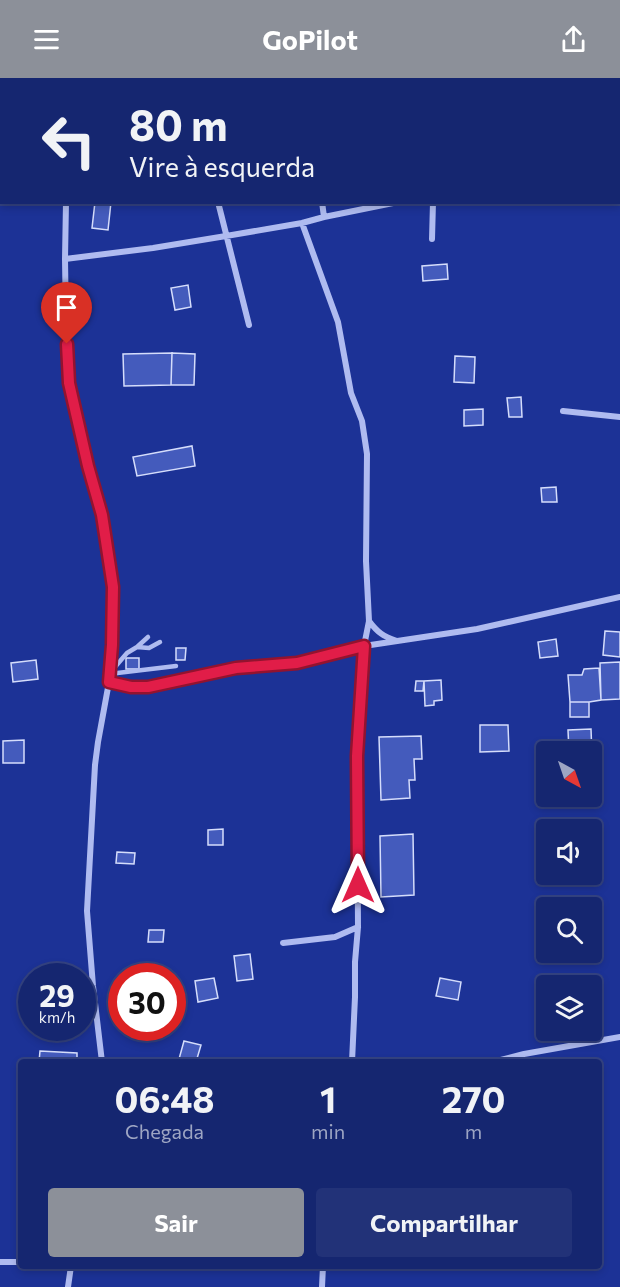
<!DOCTYPE html>
<html lang="pt">
<head>
<meta charset="utf-8">
<style>
  body { margin:0; font-family:Commissioner,sans-serif; background:#223278; color:#f1f3f6; height:100vh; display:flex; flex-direction:column; font-size:22px; white-space:nowrap }
  * { box-sizing:border-box; margin:0 }
  p { font-size:20px; color:#9da5c3 }
  .icon { flex:none; width:33px; height:33px; fill:none; stroke:currentColor; stroke-width:2; stroke-linecap:round; stroke-linejoin:round }
  .map { position:relative; flex:1; overflow:hidden }
  .details { position:absolute; left:18px; top:981px; width:584px; height:210px; display:flex; flex-direction:column; background:#152670; border-radius:6px; box-shadow:0 3px 9px #0003,0 0 0 2px #344383 }
  .details>* { flex:none }
  .guide { position:absolute; left:0px; top:0px; width:621px; height:126px; box-shadow:0 3px 9px #0003,0 0 0 2px #344383; background:#152670; color:#f1f3f6; overflow:hidden }
  .needle { width:39px; rotate:140deg }
  .fabs { position:absolute; left:536px; top:663px; display:grid; gap:12px }
  .fabs a { display:grid; place-items:center; width:66px; height:66px; border-radius:6px; background:#152670; box-shadow:0 3px 9px #0003,0 0 0 2px #344383; font-size:30px }
  .speed { position:absolute; left:18px; top:885px; display:flex; gap:12px; font-size:30px; font-weight:700; text-align:center }
  .speed>* { display:grid; place-content:center; width:78px; height:78px; border-radius:50%; background:#152670; box-shadow:0 3px 9px #0003,0 0 0 2px #344383; line-height:1 }
  .speed small { font-size:15px; font-weight:400 }
  .speed .limit { border:9px solid #d22; background:#fff; color:#111 }
  .pin { position:absolute; display:grid; place-items:center; width:51px; height:51px; color:#fff; margin:-62px -26px; border-radius:50% 50% 50% 0; rotate:-45deg; box-shadow:0 0 6px #0007 }
  .pin .icon { rotate:45deg }
  .me { position:absolute; width:66px; margin:-33px; rotate:0deg; stroke-linejoin:round; filter:drop-shadow(0 0 4px #0008) }
  .turn { display:flex; align-items:center; gap:21px; height:126px; padding:0 30px; font-size:27px }
  .turn .icon { width:78px; height:78px; stroke-width:2.5 }
  .turn b { display:block; font-size:42px; line-height:51px }
  .eta { display:flex; justify-content:space-evenly; align-items:center; height:102px; text-align:center }
  .eta b { font-size:36px; font-weight:700; line-height:42px }
  .cta { display:flex; gap:12px; margin-top:auto; padding:12px 30px }
  .cta a { flex:1; height:69px; border-radius:6px; background:#8c9099; color:#fff; font-size:24px; font-weight:700; line-height:69px; text-align:center }
  .cta a+a { background:#223278; color:#f1f3f6 }
  header { display:flex; justify-content:space-between; align-items:center; height:78px; padding:0 30px; background:#8c9099; color:#fff; font-size:27px; font-weight:700 }
  .map>svg:first-child { display:block }
  .building { fill:#445bbc; stroke:#d5ddfb; stroke-width:1.5 }
  .lines { fill:none; stroke-linecap:round; stroke-linejoin:round }
  .service { stroke:#afbbf0; stroke-width:4.5 }
  .minor { stroke:#afbbf0; stroke-width:6 }
  .route-casing { stroke:#92132f; stroke-width:15 }
  .route { stroke:#e11d48; stroke-width:10 }
</style>
</head>
<body>
<header><svg class="icon" aria-label="menu" viewBox="0 0 24 24"><path d="M4 6h16M4 12h16M4 18h16"/></svg>GoPilot<svg class="icon" aria-label="share" viewBox="0 0 24 24"><path d="M12 15V3M7 8l5-5 5 5M5 13v7h14v-7"/></svg></header>
<div class="map">
<svg width="620" height="1209" viewBox="0 0 620 1209">
  <rect width="100%" height="100%" fill="#1c3296"/>
  <!-- building -->
  <path class="building" d="M95,124h16l-3,28 -16,-2z
    M447,186l1,15 -25,2 -1,-15z
    M188,207l3,22 -16,3 -4,-22z
    M172,275l-1,32 -47,1 -1,-32z
    M172,275l23,1 -1,31h-23z
    M455,278l20,1 -1,26 -20,-1z
    M521,319l1,20h-13l-2,-19z
    M483,331v16l-19,1v-16z
    M192,368l3,20 -58,10 -4,-19z
    M556,409l1,15h-15l-1,-14z
    M605,553l15,1v25l-17,-2z
    M556,561l2,17 -18,2 -2,-16z
    M176,570h10l-1,12h-9z
    M126,580h13v11h-13z
    M36,582l2,19 -25,3 -2,-19z
    M620,584v37l-19,1 -1,-37z
    M599,590l2,32 -12,2h-19l-2,-27h14l2,-6z
    M441,602l1,20 -8,1v4l-9,1 -1,-25z
    M416,603h8l-1,10h-8z
    M570,624h19v15h-19z
    M480,647h28l1,26 -29,1z
    M591,651l1,26h-1v-3h-22l-1,-22z
    M421,658l1,23h-8l1,21h-6l1,18 -29,2 -2,-63z
    M24,662v23h-21v-22z
    M223,751v16h-15v-15z
    M413,756l1,61 -33,2 -1,-61z
    M117,774l18,1 -1,11 -18,-1z
    M149,852h15l-1,12h-15z
    M250,876l3,25 -16,2 -3,-25z
    M214,900l4,20 -20,4 -3,-21z
    M440,900l21,4 -3,18 -22,-4z
    M184,963l17,4 -5,17h-7l-10,-3z
    M40,973l37,2v9h-38z"/>
  <g class="lines">
    <!-- service -->
    <path class="service" d="M137,569l12,1 11,-6
      M109,596l67,-8
      M109,596l18,-21 10,-6 11,-10"/>
    <!-- minor -->
    <path class="minor" d="M307,0v2
      M68,2v-2
      M620,92v-1
      M66,124l-1,57 1,65 3,59 19,83 14,49 11,72 -1,58 -3,37 -11,60 -3,23 -8,146 6,75 9,76
      M218,124l31,123
      M322,124l2,15
      M302,145l36,99 13,71 11,28 5,33 -1,107 3,60 -5,25 -7,110 1,171 -3,35v35l-3,65
      M432,161l1,-37
      M65,181l88,-11 73,-12 76,-13 22,-6 74,-15
      M563,333l57,6
      M369,543c9,12 14,15 28,20
      M109,604l22,5h17l88,-19 61,-5 67,-17 113,-17 143,-32
      M283,865l52,-6 23,-10
      M493,984l31,-8 96,-17
      M0,1184h21
      M68,1209l3,-21
      M322,1209l1,-21"/>
  </g>
  <g class="lines">
    <!-- route casing -->
    <g class="route-casing">
      <path id="route" d="M67,266l2,39 19,83 14,49 11,72 -1,58 -3,37 22,5h17l88,-19 61,-5 67,-17 -7,110 1,129"/>
    </g>
    <!-- route -->
    <use href="#route" class="route"/>
  </g>
</svg>
<div class="fabs">
<a><svg class="needle" viewBox="-14 -14 28 28"><path d="M0-13l5 13h-10z" fill="#e53935"/><path d="M0 13l5-13h-10z" fill="#9da5c3"/></svg></a>
<a><svg class="icon" aria-label="sound" viewBox="0 0 24 24"><path d="M4 9h4l5-4v14l-5-4H4zM17 9q2 3 0 6"/></svg></a>
<a><svg class="icon" aria-label="search" viewBox="0 0 24 24"><circle cx="10" cy="10" r="6"/><path d="M15 15l6 6"/></svg></a>
<a><svg class="icon" aria-label="layers" viewBox="0 0 24 24"><path d="M12 4l9 5-9 5-9-5zM3 14l9 5 9-5"/></svg></a>
</div>
<div class="speed"><div>29<small>km/h</small></div><div class="limit">30</div></div>
<div class="pin" style="left:67px;top:266px;background:#d93025"><svg class="icon" aria-label="arrive" viewBox="0 0 24 24"><path d="M6 21V4h12l-3 4 3 4H6"/></svg></div>
<svg class="me" style="left:358px;top:807px" viewBox="-20 -20 40 40"><path d="M0-17L14 15 0 8-14 15z" fill="#e11d48" stroke="#fff" stroke-width="4"/></svg>
<div class="guide">
<div class="turn"><svg class="icon" aria-label="left" viewBox="0 0 24 24"><path d="M17 20v-9H6M10 6l-5 5 5 5"/></svg><div><b>80 m</b>Vire à esquerda</div></div>
</div>
<section class="details">
<div class="eta">
<div><b>06:48</b><p>Chegada</p></div>
<div><b>1</b><p>min</p></div>
<div><b>270</b><p>m</p></div>
</div>
<div class="cta"><a>Sair</a><a>Compartilhar</a></div>
</section>
</div>
</body>
</html>
